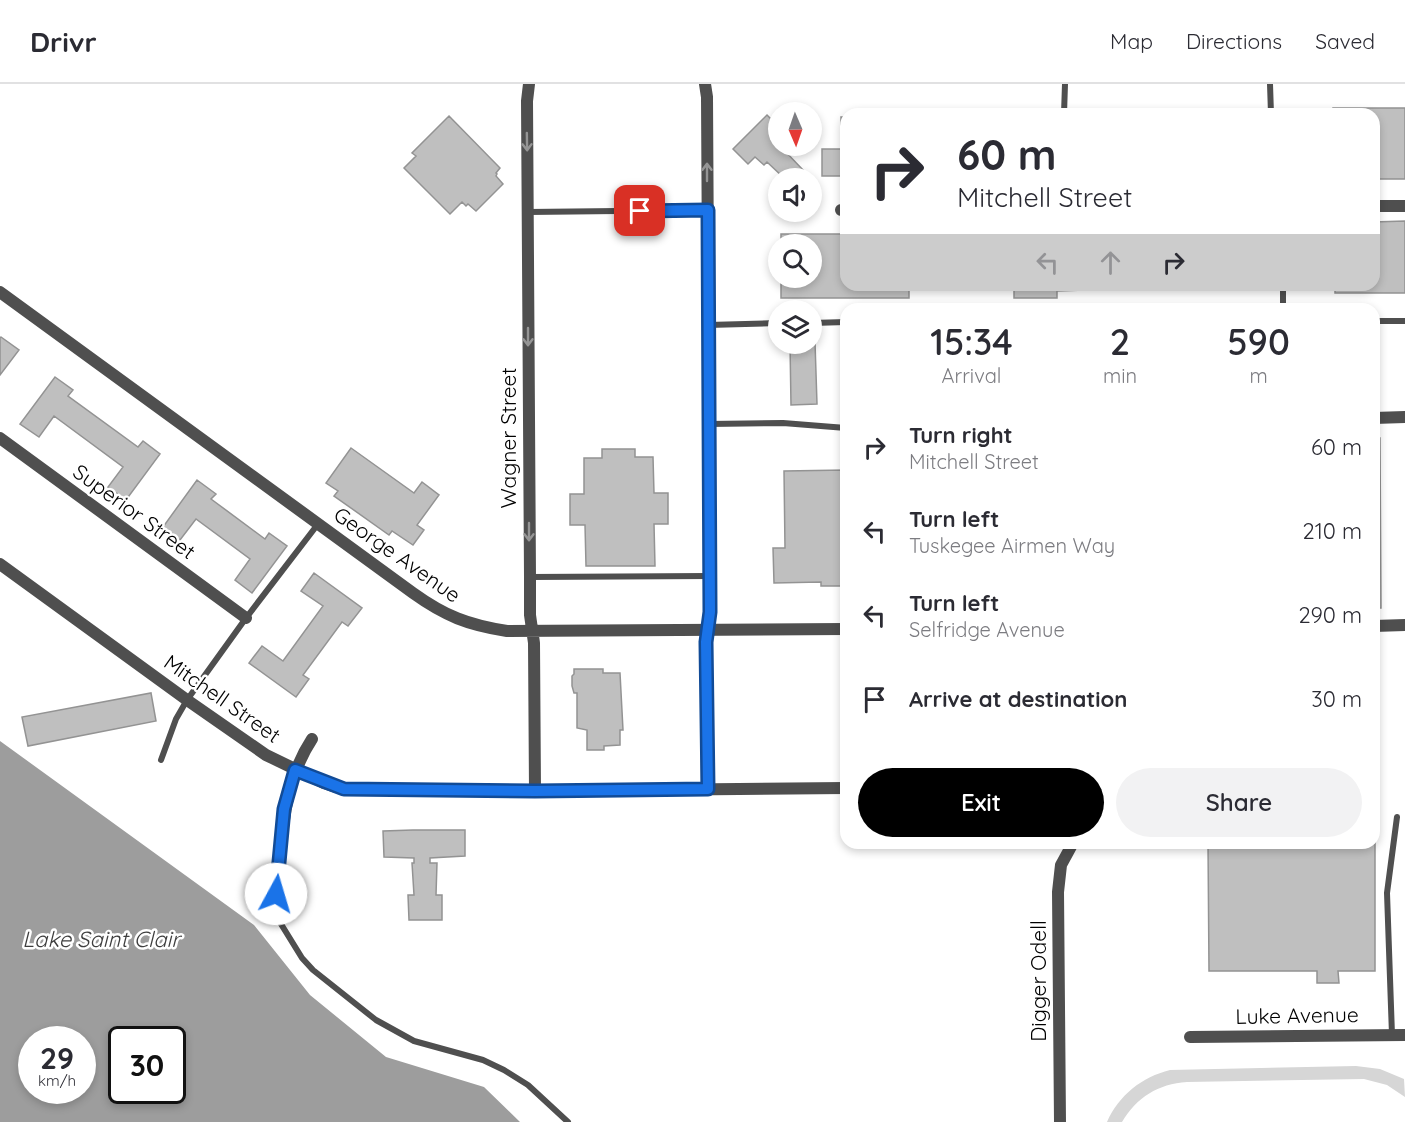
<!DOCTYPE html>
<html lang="en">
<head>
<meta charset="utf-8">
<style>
  body { margin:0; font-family:Quicksand,sans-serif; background:#f2f2f3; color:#2b2b33; height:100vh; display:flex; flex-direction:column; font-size:22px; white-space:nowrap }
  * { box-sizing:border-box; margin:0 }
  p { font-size:20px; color:#7c7c81 }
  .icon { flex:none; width:33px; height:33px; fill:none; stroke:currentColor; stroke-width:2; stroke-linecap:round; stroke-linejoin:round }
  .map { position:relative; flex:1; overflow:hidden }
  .details { position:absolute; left:840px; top:219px; width:540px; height:546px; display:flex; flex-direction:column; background:#fff; border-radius:18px; box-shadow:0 3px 9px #0003 }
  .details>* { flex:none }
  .banner { position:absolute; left:840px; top:24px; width:540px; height:183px; border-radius:18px; box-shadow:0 3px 9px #0003; background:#fff; color:#2b2b33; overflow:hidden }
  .needle { width:39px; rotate:178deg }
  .fabs { position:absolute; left:768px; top:18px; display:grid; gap:12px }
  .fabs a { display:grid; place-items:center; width:54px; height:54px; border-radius:50%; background:#fff; box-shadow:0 3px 9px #0003; font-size:30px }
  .speed { position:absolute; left:18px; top:942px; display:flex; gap:12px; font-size:30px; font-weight:700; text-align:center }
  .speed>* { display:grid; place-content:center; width:78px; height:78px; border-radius:50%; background:#fff; box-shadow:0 3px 9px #0003; line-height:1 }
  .speed small { font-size:15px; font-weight:400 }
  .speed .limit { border:3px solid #111; border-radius:9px; background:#fff; color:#111 }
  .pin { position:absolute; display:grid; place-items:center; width:51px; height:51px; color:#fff; margin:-26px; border-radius:12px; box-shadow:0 3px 9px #0006 }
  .me { position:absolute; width:66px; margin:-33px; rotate:6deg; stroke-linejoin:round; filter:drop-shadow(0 0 4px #0008) }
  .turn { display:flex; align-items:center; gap:21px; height:126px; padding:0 18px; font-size:27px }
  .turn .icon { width:78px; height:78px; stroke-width:2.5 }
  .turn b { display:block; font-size:42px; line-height:51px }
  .lanes { display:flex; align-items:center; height:57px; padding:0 18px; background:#0003; justify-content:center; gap:30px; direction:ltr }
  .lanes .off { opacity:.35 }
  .eta { display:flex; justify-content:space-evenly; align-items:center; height:102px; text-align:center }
  .eta b { font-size:36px; font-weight:600; line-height:42px }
  .primary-button { display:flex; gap:12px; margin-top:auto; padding:12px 18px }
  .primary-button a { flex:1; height:69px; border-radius:36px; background:#000; color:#fff; font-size:24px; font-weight:600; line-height:69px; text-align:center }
  .primary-button a+a { background:#f2f2f3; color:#2b2b33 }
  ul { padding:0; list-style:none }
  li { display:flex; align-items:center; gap:18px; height:84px; padding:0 18px }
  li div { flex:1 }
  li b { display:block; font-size:22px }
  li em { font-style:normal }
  header { display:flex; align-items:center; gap:36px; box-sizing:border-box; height:84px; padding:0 30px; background:#fff; border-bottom:2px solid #e1e1e2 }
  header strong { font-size:28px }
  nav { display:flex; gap:33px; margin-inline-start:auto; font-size:21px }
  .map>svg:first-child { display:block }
  .green { fill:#d6d6d6 }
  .water { fill:#9d9d9d; fill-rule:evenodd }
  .building { fill:#bfbfbf; stroke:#939393; stroke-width:1.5 }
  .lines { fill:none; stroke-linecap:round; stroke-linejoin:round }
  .service { stroke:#4f4f4f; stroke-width:6 }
  .minor { stroke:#4f4f4f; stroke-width:12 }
  .oneway { stroke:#959595 }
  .route-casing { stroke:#114b97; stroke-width:15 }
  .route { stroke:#1a73e8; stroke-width:10 }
  .labels { text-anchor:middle; stroke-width:5; stroke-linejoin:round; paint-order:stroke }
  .street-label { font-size:21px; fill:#000; stroke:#fff }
  .water-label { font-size:22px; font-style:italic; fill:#3e3e3e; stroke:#fff }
</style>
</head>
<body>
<header>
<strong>Drivr</strong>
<nav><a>Map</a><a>Directions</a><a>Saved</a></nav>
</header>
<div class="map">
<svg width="1405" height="1038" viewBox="0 0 1405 1038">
  <rect width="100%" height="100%" fill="#fff"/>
  <!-- green -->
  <path class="green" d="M1356,982l24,3 24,10 1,18 -18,-12 -23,-6 -177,3c-29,2 -50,15 -65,40h-15c12,-27 35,-45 63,-52z"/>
  <!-- water -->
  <path class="water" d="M0,657l254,184 56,70 76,62 98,30 36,35h-520zM32,956h50v50h-50zM122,956h50v50h-50z"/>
  <!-- building -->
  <path class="building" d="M1333,24h72v71h-31v-65h-41z
    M1211,26v4h-127v-3z
    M767,31l11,11 -1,7 1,13h7l-3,2 21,22 -9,8h-10l-17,-16 -3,3 -9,-8 -7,7 -15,-15z
    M449,32l51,52 -4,5 1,1 -1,2 7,8 -27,27 -8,-7 -2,2 -4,-4 -12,12 -46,-46 12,-12 -4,-3z
    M841,33h5v74h-4v-15h-20v-27h19z
    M1405,137v72h-70v-8h39v-63z
    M781,150h65v51h63v13h-128v-20h31v-34h-31z
    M1014,201h43v13h-43z
    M1057,201h27v5l-27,1z
    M1084,201h128v2l-128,2z
    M1,253l18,13 -19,25v-37z
    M812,258h3l2,62 -26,1 -1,-61z
    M55,293l18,13 -5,6 70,51 5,-6 17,13 -34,46 -18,-13 15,-20 -69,-51 -15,21 -19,-13z
    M1374,354h6l1,170h-7z
    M351,364l63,45 8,-11 17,13 -22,30 7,5 -11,15 -21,-14 -3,4 -55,-39 4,-5 -12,-8z
    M602,365h33v8h18l1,36h14v31h-14l1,42h-69l-1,-41h-15v-31h14v-36h18z
    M846,386v116h-25v-4l-47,1 -1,-35h12l-1,-77z
    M197,396l19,14 -5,5 54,40 4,-6 18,13 -35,47 -17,-13 15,-21 -54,-40 -16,21 -17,-13z
    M314,489l48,35 -14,18 -6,-4 -39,53 6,4 -13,18 -47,-34 13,-17 21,15 40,-55 -22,-15z
    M574,585h29v4h17l3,57h-3v15l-16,1v4h-17v-20l-10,-2v-35h-3l-2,-7v-10l2,-2z
    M151,609l5,28 -128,25 -6,-29z
    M1375,738v149h-37l1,12h-22v-12h-108l-1,-128h166z
    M413,746h52v26l-35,2v5h7l-1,32h6v25h-33l-1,-25h6l-2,-32h2v-5l-30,-1 -1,-26z"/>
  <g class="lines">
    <!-- service -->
    <path class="service" d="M1270,0l1,30
      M1064,30l1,-30
      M528,128l180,-2
      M1283,201v24
      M1374,237h31
      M812,239l34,-1
      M708,241l70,-2
      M709,340l74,-1 63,5
      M530,493l179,-1
      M161,676l15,-41 11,-19 59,-82 72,-94
      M277,825l4,15 21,34 11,12 63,50 38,21 69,19 21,10 24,15 40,37
      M1392,951l-5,-142 10,-76"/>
    <!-- minor -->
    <path class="minor" d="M529,0l-2,17 3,476v38l4,28 1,148
      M705,0l2,13 3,515 -4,30 1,147
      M1374,122h31
      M841,126h5
      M0,208l413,301c32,23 55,32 94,38l339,-2
      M1374,334l31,-1
      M0,354l246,180
      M0,480l187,136 79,55 58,28 12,4 16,2 183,2 311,-3
      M1374,542l31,-1
      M277,825c-1,-19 1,-37 3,-56 4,-41 9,-79 32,-114
      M1190,953l215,-2
      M1060,1038l-2,-230 3,-27 12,-22"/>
  </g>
  <!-- one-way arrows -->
  <defs><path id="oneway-shaft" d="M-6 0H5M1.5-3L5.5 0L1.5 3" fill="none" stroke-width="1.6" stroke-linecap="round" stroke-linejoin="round" transform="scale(1.5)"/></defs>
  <g class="oneway">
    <use href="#oneway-shaft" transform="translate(527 58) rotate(89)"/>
    <use href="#oneway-shaft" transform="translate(707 88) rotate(-90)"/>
    <use href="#oneway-shaft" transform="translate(528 253) rotate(90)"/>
    <use href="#oneway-shaft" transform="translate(529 448) rotate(90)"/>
  </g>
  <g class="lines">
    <!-- route casing -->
    <g class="route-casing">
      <path id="route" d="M276,810l8,-85 11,-39 49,19 191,2 173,-2 -2,-147 4,-30 -2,-402 -68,1"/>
    </g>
    <!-- route -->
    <use href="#route" class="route"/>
  </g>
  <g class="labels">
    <!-- street labels -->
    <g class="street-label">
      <text transform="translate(509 354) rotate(-90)" y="7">Wagner Street</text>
      <text transform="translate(134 428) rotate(36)" y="7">Superior Street</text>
      <text transform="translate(397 471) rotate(35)" y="7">George Avenue</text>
      <text transform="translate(222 615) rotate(35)" y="7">Mitchell Street</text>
      <text transform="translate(1039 897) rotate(-90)" y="7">Digger Odell</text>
      <text transform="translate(1297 932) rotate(-1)" y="7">Luke Avenue</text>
    </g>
    <!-- water labels -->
    <g class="water-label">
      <text x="101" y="863">Lake Saint Clair</text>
    </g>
  </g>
</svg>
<div class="fabs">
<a><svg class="needle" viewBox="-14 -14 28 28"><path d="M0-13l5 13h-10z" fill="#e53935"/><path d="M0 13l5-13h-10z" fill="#7c7c81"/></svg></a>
<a><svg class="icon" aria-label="sound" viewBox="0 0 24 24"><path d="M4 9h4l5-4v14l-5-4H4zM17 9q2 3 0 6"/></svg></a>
<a><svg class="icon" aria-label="search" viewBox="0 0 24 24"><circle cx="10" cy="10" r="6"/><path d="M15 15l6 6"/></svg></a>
<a><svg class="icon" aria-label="layers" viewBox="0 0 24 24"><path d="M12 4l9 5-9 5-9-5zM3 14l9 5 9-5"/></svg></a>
</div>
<div class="speed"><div>29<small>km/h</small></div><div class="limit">30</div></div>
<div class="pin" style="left:640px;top:127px;background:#d93025"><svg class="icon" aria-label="arrive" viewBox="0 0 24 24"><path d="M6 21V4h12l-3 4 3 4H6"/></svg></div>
<svg class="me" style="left:276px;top:810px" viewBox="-20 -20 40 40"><circle r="19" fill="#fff"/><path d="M0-13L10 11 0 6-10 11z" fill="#1a73e8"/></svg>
<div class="banner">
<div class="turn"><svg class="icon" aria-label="right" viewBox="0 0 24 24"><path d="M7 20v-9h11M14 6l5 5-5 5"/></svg><div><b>60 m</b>Mitchell Street</div></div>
<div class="lanes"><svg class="icon off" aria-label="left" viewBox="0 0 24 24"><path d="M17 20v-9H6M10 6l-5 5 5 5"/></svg><svg class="icon off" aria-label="ahead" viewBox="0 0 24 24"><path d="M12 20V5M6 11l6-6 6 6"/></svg><svg class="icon" aria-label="right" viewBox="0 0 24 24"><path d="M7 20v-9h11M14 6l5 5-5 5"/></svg></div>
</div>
<section class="details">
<div class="eta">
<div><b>15:34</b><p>Arrival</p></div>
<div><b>2</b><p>min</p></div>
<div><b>590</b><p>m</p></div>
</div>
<ul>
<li><svg class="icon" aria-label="right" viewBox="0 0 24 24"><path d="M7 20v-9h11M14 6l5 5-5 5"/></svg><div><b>Turn right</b><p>Mitchell Street</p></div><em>60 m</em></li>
<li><svg class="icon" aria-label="left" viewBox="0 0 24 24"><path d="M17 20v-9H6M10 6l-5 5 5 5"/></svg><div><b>Turn left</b><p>Tuskegee Airmen Way</p></div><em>210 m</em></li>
<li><svg class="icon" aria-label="left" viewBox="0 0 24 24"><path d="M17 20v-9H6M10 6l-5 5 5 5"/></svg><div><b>Turn left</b><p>Selfridge Avenue</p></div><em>290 m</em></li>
<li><svg class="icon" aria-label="arrive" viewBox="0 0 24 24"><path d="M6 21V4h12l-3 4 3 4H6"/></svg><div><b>Arrive at destination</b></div><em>30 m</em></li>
</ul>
<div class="primary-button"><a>Exit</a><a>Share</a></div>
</section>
</div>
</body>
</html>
